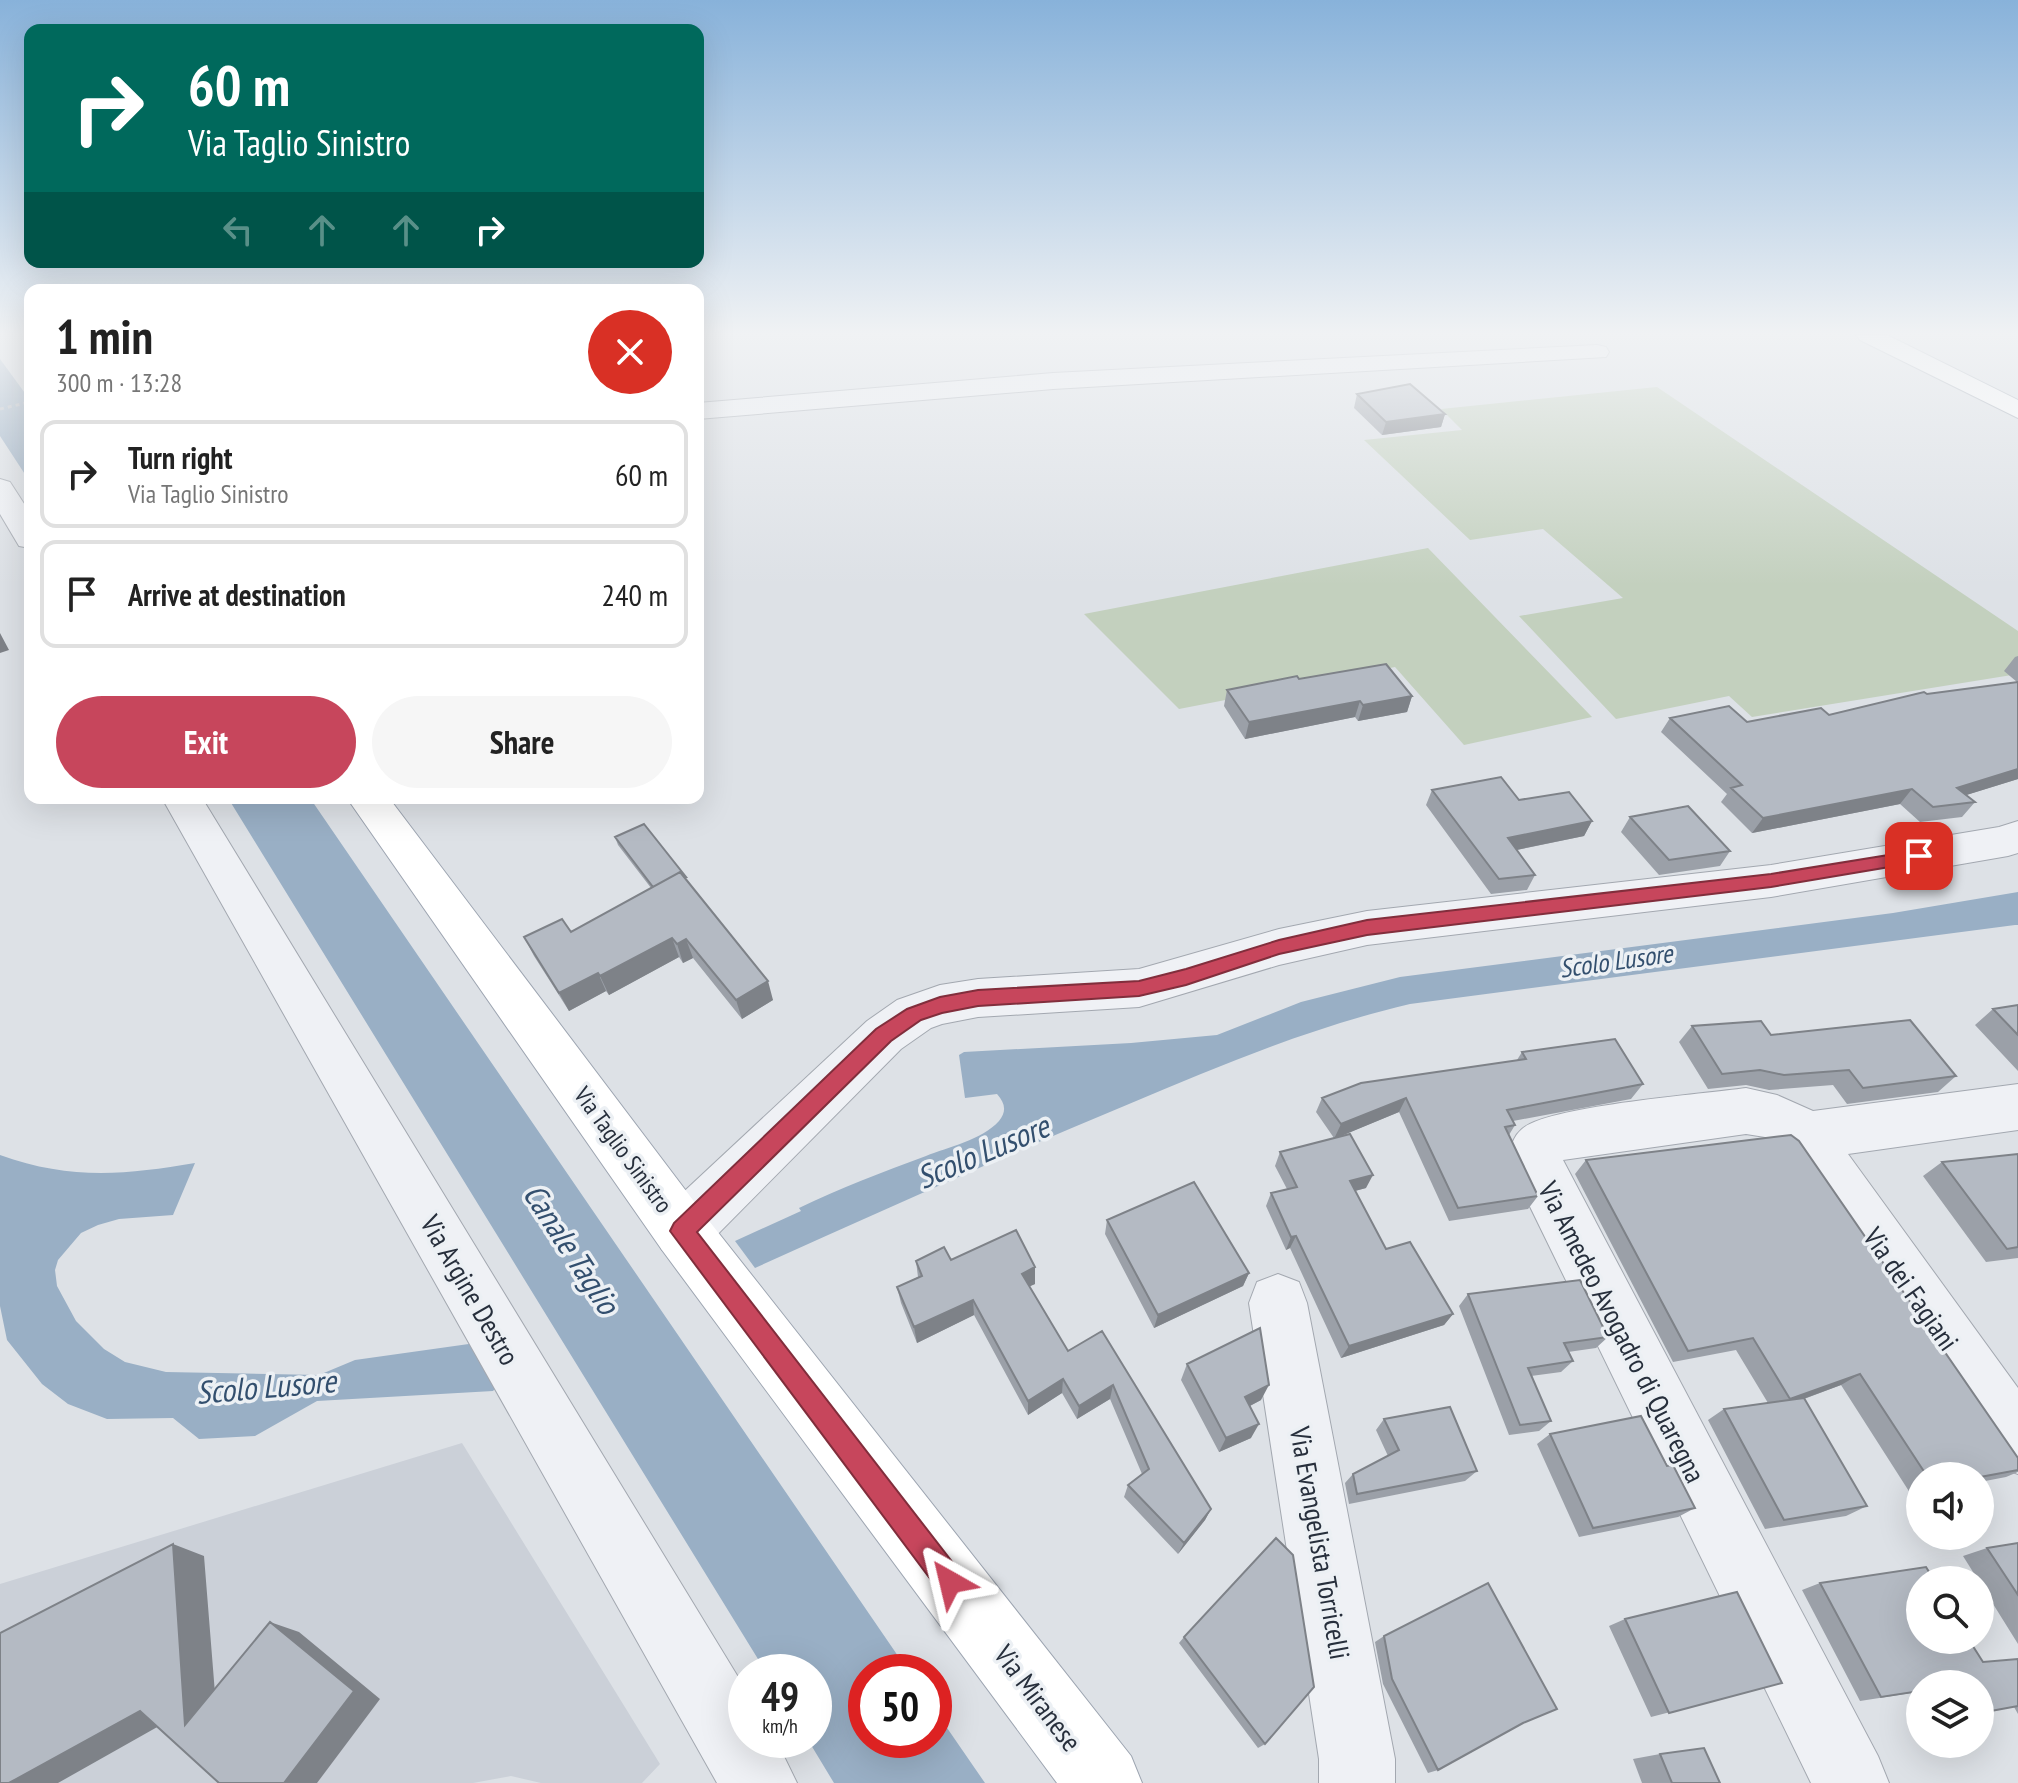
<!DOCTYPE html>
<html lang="en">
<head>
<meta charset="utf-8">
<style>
  body { margin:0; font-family:"PT Sans Narrow",sans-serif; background:#f6f6f6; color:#222; height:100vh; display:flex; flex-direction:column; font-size:30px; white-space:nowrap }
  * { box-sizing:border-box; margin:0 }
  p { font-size:26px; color:#767676 }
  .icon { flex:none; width:44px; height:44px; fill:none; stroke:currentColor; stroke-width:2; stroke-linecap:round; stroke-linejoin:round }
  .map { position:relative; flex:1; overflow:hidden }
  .sheet { position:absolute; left:24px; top:284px; width:680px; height:520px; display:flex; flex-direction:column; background:#fff; border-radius:16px; box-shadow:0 8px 32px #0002 }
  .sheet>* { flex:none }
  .banner { position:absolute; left:24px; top:24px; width:680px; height:244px; border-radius:16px; box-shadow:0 8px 32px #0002; background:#00695c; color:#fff; overflow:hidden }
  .controls { position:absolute; left:1906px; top:1462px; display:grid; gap:16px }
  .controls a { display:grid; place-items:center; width:88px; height:88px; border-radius:50%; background:#fff; box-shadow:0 8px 32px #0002; font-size:40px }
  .speed { position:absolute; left:728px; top:1654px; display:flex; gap:16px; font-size:40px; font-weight:700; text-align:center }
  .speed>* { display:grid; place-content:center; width:104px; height:104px; border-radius:50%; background:#fff; box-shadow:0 8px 32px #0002; line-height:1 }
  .speed small { font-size:20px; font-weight:400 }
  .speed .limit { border:12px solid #d22; background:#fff; color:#111 }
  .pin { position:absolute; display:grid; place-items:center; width:68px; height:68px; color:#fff; margin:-34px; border-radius:16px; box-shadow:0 4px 12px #0006 }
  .me { position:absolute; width:88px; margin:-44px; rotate:323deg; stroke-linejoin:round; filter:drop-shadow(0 0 6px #0008) }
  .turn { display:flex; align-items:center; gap:28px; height:168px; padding:0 32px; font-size:36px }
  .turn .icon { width:104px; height:104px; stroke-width:2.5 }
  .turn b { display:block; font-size:56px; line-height:68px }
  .lanes { display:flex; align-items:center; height:76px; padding:0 32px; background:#0003; justify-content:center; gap:40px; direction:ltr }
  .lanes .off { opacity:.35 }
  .round { display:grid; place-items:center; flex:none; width:84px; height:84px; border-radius:42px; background:#f6f6f6 }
  .overview { display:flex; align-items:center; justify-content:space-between; height:136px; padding:0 32px }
  h1 { font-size:48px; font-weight:800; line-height:60px }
  .button { display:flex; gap:16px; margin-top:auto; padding:16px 32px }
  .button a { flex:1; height:92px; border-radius:48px; background:#c7465c; color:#fff; font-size:32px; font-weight:800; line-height:92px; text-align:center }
  .button a+a { background:#f6f6f6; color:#222 }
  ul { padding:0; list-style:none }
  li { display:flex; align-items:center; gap:24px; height:108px; margin:0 16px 12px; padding:0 16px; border:4px solid #e0e0e0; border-radius:16px }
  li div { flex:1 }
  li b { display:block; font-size:30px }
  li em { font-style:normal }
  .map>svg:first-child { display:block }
  .built { fill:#cbd0d8 }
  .green { fill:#c3d0be }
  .water { fill:#99afc5 }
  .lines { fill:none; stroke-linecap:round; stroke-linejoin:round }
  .minor-casing { stroke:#a3a8b0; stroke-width:2 }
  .major-casing { stroke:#9da5b1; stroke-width:2 }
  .path { stroke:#bbbfc5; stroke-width:3; stroke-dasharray:4 4; stroke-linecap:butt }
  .minor { fill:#eff1f5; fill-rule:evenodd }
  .major { fill:#fff; fill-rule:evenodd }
  .wall { fill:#9ba0a8 }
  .shaded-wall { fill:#7e8288 }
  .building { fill:#b4bac3; stroke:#7e8288; stroke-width:2 }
  .route { fill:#c7465c; stroke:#812e3c; stroke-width:2 }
  .labels { text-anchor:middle; stroke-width:7; stroke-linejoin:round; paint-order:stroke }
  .street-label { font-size:24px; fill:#272f3c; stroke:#ecf0f4 }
  .water-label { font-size:26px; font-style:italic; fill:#334f6e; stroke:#ecf0f4 }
  .near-street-label { font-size:28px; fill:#272f3c; stroke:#ecf0f4 }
  .near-water-label { font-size:32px; font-style:italic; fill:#334f6e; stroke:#ecf0f4 }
</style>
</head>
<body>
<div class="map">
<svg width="2018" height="1783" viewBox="0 0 2018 1783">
  <rect width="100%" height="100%" fill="#dde1e6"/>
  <!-- built -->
  <path class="built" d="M462,1443l198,321 -18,19h-101l-30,-7 -38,7h-473v-199z"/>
  <!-- green -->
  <path class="green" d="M1657,387l361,244v43l-266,43 -23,-21 -113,23 -97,-103 104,-18 -80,-69 -73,11 -106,-100 98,-10 -21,-21z
    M1428,548l164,169 -128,28 -69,-78 -216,42 -95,-95z"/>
  <!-- water -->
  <path class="water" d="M0,359l30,41v82l-30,-46z
    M228,798h82l599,874h-43v68h68v-31l51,74h-151l-26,-43h6v-68h-48z
    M2018,892v33h-3l-605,79c-98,23 -189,61 -281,100 -126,52 -250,108 -374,164l-20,-27 66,-30 -2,-3c41,-20 84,-36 127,-52 22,-9 56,-16 73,-35 8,-10 6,-18 -2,-27l-32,4 -6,-43 5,-3 167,-9 86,-8 84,-33 99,-25 493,-64z
    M0,1155c69,25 125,20 195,8l-22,52 -54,4 -21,6 -17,8 -23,27 -3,10 2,16 19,35 28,28 21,13 41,10 153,3 36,-15 128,-18 21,36 -11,13 -176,10 -62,35 -56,3 -26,-21 -66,1 -39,-15 -26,-20 -35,-44 -7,-34z"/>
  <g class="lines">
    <!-- minor casing -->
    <g class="minor-casing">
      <path id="minor" d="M1597,345l9,2 3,5 -3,5 -553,32 -355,30v-16l355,-30z
        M0,479l10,3 20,31v35l-11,-2 -19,-32z
        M162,798h40l544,892v50h30l21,43h-80z
        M2018,821v32l-10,3 -237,41 -404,48 -88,20 -140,42 -161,10 -36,7 -11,4 -30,21 -199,201 -20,8 -20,-8 -8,-19 8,-19 205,-191 30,-21 43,-15 38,-6 161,-10 140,-40 88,-18 404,-46 228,-38z
        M2018,1084v46l-170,24 170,234v86l-23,-9 -209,-312 -21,-16 -19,-3 -183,26 315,596 11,27h-78l-294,-603c-8,-16 -11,-37 5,-51 25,-23 182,-35 224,-41l31,7 36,16z
        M1278,1274l21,8 8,21 88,456v24h-76v-24l-70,-456 8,-21z"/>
    </g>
    <!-- major casing -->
    <g class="major-casing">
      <path id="major" d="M1856,335h31l131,65v18l-158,-78z
        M347,798h42l313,414 429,544 11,27h-85l-395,-533z"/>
    </g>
    <!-- path -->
    <path class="path" d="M0,409l30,-7"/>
    <!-- minor -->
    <use href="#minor" class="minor"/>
    <!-- major -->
    <use href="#major" class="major"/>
  </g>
  <!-- wall -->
  <path class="wall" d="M1357,394l88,20 -4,13 -59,8 -28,-27z
    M2018,656v123l-52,16 9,7 -13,15 -42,5 -20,-18 -148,29 -31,-31 6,-8 -66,-62 9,-14 77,4 82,-7 98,-21 90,-12 -13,-11 11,-14z
    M1299,679l113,17 -5,16 -49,9 -3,-4 -110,22 -21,-33 3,-16z
    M1432,790l87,10 73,21 -8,15 -67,14 18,25 -8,15 -36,4 -65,-89z
    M1630,817l100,34 -10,15 -61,9 -38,-43z
    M615,837l72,43 86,120 -31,19 -49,-61 -10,5 -4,-6 -70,38 -3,-4 -37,20 -35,-55 -10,-19 47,-5 80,-44 -33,-43z
    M2018,1005v66l-43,-46 18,-16z
    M1692,1026l79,9 185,41 -18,16 -91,12 -14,-19 -64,5 -23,-5 -38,4 -29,-47z
    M1522,1052l121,32 -12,15 -118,22 2,4 -6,10 29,61 -10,13 -79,12 -50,-109 -61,25 28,51 -11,3 31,58 67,65 -9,11 -103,33 -51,-110 -4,2 -20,-44 5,-13 16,-4 -12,-23 5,-14 54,-14 -18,-26 6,-14 195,-38z
    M2018,1154v104l-32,4 -63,-86 19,-14z
    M1586,1160l430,297 2,1v14l-12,5 -26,5v-6h-60v18l-8,2 -71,-111 -37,14 63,107 -21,10 -81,13 -57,-109 16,-11 44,-6 -32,-53 -63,12 -98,-188z
    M1107,1220l142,53 -6,13 -89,42 -49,-94z
    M951,1260l84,7v17l-6,2 39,65 34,-20 109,178 -6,11 -27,34 -54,-57 4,-12 14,-11 -32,-75 -33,20 -15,-26 -34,22 -54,-100 -57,28 -16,-40 -4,-16 21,-10 -2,-16z
    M1468,1294l140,43 -12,11 -28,4 5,9 -12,11 -30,4 20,45 -12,10 -30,4 -50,-129z
    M1187,1364l74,36 -11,6 1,32 -32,14 -38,-72z
    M1384,1419l93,52 -12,10 -116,23 -4,-21 8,-9 35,-18 -12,-26z
    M1550,1434l145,74 -17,9 -99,20 -42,-93z
    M2018,1543v101l-38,-61v-3h-2l-15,-24 24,-8z
    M1820,1583l163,79 35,-3v55l-4,-7 -34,-23h-60v11l-2,-3 -58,9 -58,-111z
    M1625,1619l157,64 -131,34 -42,-91z
    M1384,1636l139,87 -85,47 -10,3 -45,-89 -8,-42z
    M1184,1637l81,107 -7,4 -79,-105z
    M1660,1754l60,29h-78l-9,-24z"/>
  <!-- shaded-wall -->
  <path class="shaded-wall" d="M1445,414l-4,13 -59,8 4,-13z
    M0,633l9,17 -9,3z
    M1412,696l-5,16 -49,9 5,-16z
    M1360,701l-5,16 -110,22 4,-17z
    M2018,769v10l-74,23 13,-14z
    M1912,789l-12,15 -148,29 11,-15z
    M1592,821l-8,15 -83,17 7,-15z
    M672,938l7,19 -70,38 -9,-19z
    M686,939l7,19 -10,5 -6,-19z
    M598,973l8,18 -37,20 -10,-18z
    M768,981l5,19 -31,19 -6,-19z
    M1406,1098l-7,14 -65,27 7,-15z
    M1373,1175l-7,13 -23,6 7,-13z
    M1296,1236l-6,12 -4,2 5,-13z
    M1035,1267v17l-13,6v-16z
    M1249,1273l-6,13 -89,42 4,-13z
    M973,1300l1,15 -57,28 -3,-16z
    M1453,1314l-9,11 -103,33 8,-12z
    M1860,1374l-19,11 -68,25 17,-11z
    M1063,1379l-1,14 -34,22v-14z
    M1113,1385l-3,14 -33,20 2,-13z
    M1269,1385l-8,15 -23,12 7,-15z
    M1259,1424l-8,14 -32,14 7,-14z
    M1211,1509l-6,11 -27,34 6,-11z
    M173,1544l31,12 14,175 -33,-6z
    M270,1622l29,10 81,67 -63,84h-33z
    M140,1711l35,6 -117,66h-49z"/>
  <!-- building -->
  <path class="building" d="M1410,384l35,30 -59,8 -29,-28z
    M1386,664l26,32 -49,9 -3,-4 -111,21 -22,-32 70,-14 2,3z
    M2018,682v87l-61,19 18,14 -42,5 -21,-18 -149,29 -32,-30 11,-3 -72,-67 59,-12 18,16 74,-14 8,7 95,-23 3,2z
    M1501,777l18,23 50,-8 23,29 -84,17 27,37 -36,4 -67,-89z
    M1688,806l42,45 -61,9 -39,-43z
    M644,824l42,53h-1l-5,-5 -27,15 -38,-50z
    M680,872l88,109 -32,19 -50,-61 -9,5 -5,-6 -72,38 -2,-3 -39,20 -35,-56 38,-18 9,13z
    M2018,1005v30l-25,-26z
    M1910,1020l46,56 -93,12 -14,-18 -65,5 -24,-5 -38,4 -30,-48 69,-5 10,14z
    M1615,1039l28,45 -136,26 8,15 -10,2 33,69 -80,12 -52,-110 -65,26 -19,-26 39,-15 165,-24 -4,-7z
    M1350,1134l23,41 -23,6 36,68 24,-7 43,72 -104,32 -53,-110 -5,1 -20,-44 26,-6 -17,-35z
    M1791,1135l8,6 219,317v12l-38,7v-1h-53l-67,-102 -70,25 -37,-61 -65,13 -102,-191z
    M2018,1154v93l-11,2 -65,-87z
    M1194,1182l55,91 -91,42 -51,-95z
    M1016,1230l19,37 -13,7 46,77 34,-20 109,178 -27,34 -56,-58 21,-16 -36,-84 -34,21 -16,-27 -35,22 -55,-101 -59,27 -17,-40 25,-11 -6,-15 28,-14 7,13z
    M1580,1280l28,57 -44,6 9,18 -45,7 23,53 -31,4 -52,-131z
    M1260,1328l9,57 -24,12 14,27 -33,14 -39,-74z
    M1804,1398l63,108 -83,14 -60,-111z
    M1450,1407l27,64 -120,23 -4,-20 46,-24 -15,-31z
    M1641,1416l26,50 6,-1 22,43 -102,20 -43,-94z
    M1276,1538l17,17 21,132 -49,57 -81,-107z
    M2018,1543v52l-31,-47z
    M173,1544l12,181 85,-103 84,69 -70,92h-65l-79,-72 -131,72h-9v-150z
    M1926,1567l8,13h-14v60h49l14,22 35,-3v47l-38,7v-29h-60v7l-39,6 -61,-114z
    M1488,1583l69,126 -34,14 -85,47 -46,-91 -8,-43z
    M1737,1592l45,91 -113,30 -44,-94z
    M1704,1748l16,35h-48l-12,-29z"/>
  <!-- sky -->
  <linearGradient id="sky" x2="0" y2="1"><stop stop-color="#88b2da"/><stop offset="0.57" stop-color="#f0f2f4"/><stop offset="1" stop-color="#f0f2f4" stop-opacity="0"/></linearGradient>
  <rect width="2018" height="585" fill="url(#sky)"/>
  <!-- route -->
  <path class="route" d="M1919,850l6,2 3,4 -3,5 -154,26 -404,48 -88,19 -93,31 -47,11 -161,10 -36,7 -21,7 -30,21 -194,191 263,340 4,10 -4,10 -10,4 -10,-4 -270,-361 4,-8 202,-194 31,-20 33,-12 38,-7 161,-9 47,-12 93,-29 88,-20 404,-46z"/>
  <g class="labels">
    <!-- street labels -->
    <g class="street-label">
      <text transform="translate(623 1150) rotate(54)" y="8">Via Taglio Sinistro</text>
    </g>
    <!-- water labels -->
    <g class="water-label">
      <text transform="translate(1616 961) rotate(-8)" y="9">Scolo Lusore</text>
    </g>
    <!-- near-street labels -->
    <g class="near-street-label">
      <text transform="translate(1911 1289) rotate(55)" y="10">Via dei Fagiani</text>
      <text transform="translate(470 1290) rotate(60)" y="10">Via Argine Destro</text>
      <text transform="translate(1622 1332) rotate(63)" y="10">Via Amedeo Avogadro di Quaregna</text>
      <text transform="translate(1320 1543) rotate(80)" y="10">Via Evangelista Torricelli</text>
      <text transform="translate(1038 1698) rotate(53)" y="10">Via Miranese</text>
    </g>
    <!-- near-water labels -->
    <g class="near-water-label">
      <text transform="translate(983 1152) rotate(-23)" y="11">Scolo Lusore</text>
      <text transform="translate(571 1249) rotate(57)" y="11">Canale Taglio</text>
      <text transform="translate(266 1387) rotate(-5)" y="11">Scolo Lusore</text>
    </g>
  </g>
</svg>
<div class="controls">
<a><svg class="icon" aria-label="sound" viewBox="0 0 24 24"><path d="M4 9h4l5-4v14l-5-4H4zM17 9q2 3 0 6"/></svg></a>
<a><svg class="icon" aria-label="search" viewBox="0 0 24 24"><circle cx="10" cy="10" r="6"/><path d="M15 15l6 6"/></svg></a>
<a><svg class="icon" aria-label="layers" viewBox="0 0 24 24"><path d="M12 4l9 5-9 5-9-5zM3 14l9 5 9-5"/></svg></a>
</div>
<div class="speed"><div>49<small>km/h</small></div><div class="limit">50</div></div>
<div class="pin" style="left:1919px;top:856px;background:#d93025"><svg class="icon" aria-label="arrive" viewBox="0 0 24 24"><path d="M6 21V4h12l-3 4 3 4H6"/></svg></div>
<svg class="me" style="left:950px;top:1582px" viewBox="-20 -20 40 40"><path d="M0-17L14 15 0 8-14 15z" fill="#c7465c" stroke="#fff" stroke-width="4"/></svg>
<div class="banner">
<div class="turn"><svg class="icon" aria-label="right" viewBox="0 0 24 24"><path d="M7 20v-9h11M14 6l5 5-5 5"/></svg><div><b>60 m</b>Via Taglio Sinistro</div></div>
<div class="lanes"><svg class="icon off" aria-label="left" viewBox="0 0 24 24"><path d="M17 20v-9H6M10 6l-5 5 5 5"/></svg><svg class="icon off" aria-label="ahead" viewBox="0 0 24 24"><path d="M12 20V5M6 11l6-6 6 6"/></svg><svg class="icon off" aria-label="ahead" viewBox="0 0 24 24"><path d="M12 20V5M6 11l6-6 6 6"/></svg><svg class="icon" aria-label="right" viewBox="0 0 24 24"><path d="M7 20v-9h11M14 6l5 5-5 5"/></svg></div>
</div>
<section class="sheet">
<div class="overview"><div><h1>1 min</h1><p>300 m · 13:28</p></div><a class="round" style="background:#d93025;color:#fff"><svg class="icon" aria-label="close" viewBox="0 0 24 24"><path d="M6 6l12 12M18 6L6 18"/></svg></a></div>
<ul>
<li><svg class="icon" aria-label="right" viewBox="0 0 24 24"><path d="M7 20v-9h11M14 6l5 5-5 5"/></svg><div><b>Turn right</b><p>Via Taglio Sinistro</p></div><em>60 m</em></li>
<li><svg class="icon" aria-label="arrive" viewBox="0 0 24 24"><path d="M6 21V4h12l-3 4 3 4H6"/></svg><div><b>Arrive at destination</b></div><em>240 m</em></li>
</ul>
<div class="button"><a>Exit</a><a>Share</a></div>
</section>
</div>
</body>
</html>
